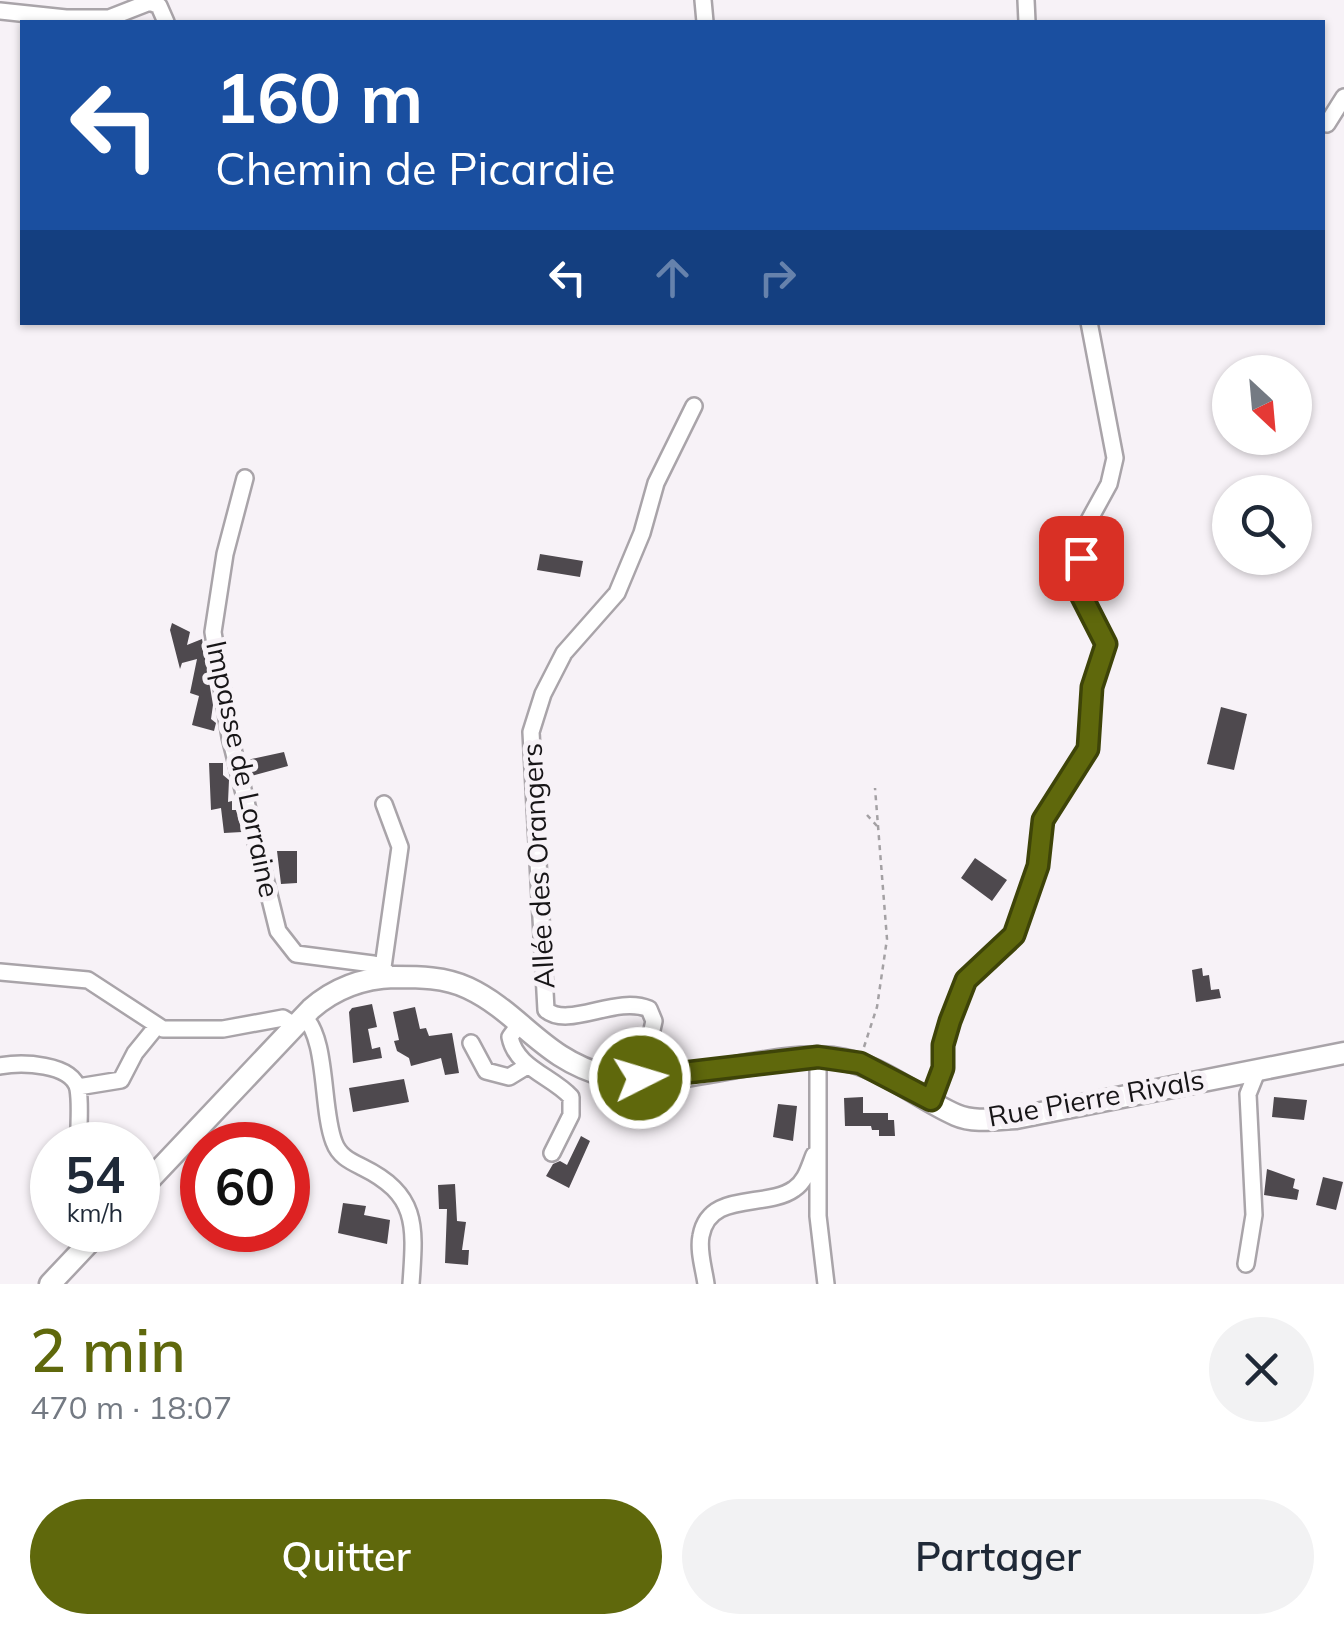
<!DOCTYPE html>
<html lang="fr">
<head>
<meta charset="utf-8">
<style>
  body { margin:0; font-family:Mulish,sans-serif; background:#f2f2f3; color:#1f2937; height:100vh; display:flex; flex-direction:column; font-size:38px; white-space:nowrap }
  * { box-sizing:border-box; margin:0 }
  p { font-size:32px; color:#747a83 }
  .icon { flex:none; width:55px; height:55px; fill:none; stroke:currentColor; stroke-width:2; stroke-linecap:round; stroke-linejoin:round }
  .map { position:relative; height:1284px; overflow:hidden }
  .drawer { display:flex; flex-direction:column; background:#fff; flex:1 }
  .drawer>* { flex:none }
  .top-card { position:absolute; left:20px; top:20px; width:1305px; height:305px; border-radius:0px; box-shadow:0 2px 8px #0004; background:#1a4fa0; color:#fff; overflow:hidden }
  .needle { width:65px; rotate:154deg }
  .controls { position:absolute; left:1212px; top:355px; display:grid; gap:20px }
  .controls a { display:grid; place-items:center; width:100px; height:100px; border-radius:50%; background:#fff; box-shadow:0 2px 8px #0004; font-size:50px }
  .speed { position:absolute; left:30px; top:1122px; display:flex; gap:20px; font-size:50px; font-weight:700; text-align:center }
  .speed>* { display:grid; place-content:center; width:130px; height:130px; border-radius:50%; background:#fff; box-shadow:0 2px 8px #0004; line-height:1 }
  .speed small { font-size:25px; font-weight:400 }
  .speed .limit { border:15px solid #d22; background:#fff; color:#111 }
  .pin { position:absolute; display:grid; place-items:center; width:85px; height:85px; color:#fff; margin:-42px; border-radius:20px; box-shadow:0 5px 15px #0006 }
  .me { position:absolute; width:110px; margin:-55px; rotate:85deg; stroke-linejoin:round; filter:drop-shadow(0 0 8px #0008) }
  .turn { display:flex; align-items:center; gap:35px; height:210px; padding:0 30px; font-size:45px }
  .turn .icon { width:130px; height:130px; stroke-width:2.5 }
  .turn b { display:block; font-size:70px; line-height:85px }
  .lanes { display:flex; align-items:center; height:95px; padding:0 30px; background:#0003; justify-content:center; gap:50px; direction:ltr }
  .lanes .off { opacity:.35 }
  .round { display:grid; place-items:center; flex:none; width:105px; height:105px; border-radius:52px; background:#f2f2f3 }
  .overview { display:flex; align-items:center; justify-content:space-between; height:170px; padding:0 30px }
  h1 { font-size:60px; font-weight:600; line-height:75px; color:#5f680c }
  .cta { display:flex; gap:20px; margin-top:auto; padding:20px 30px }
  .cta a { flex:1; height:115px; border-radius:60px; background:#5f680c; color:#fff; font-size:40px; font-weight:600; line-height:115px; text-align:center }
  .cta a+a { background:#f2f2f3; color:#1f2937 }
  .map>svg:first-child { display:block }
  .building { fill:#4e494e }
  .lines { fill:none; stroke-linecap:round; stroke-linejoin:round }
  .minor-casing { stroke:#a9a4a9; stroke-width:20 }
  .major-casing { stroke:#a9a4a9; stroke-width:25 }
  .path { stroke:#a4a1a4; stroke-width:2.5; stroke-dasharray:5 5; stroke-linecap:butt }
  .minor { stroke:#fff; stroke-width:15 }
  .major { stroke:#fff; stroke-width:20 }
  .route-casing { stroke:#3e4408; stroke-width:25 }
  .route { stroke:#5f680c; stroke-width:18 }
  .labels { text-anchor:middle; stroke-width:10; stroke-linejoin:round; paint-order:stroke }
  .street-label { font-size:28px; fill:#171517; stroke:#f7f2f7 }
</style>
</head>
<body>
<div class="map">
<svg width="1344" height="1284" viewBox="0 0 1344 1284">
  <rect width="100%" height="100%" fill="#f7f2f7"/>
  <!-- building -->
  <path class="building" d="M540,554l43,7 -3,16 -43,-7z
    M172,623l18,9 -3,13 15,-6 11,66 -2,14 5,4 -2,8 -22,-6 7,-29 -9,-3 7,-34 -15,4 -2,6 -10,-39z
    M1221,707l26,7 -13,56 -27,-6z
    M284,752l4,14 -37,10 -4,-16z
    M209,763h14v12l6,5 -1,22 4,-1v9h4l6,22 -18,1 -3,-25 -10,2z
    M277,851h20v32l-16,1z
    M975,858l32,22 -15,21 -31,-23z
    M1202,968l1,8 6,-1 2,15 8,-1 2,9 -25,4 -4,-32z
    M372,1004l5,23 -9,2 4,20 8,-2 2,11 -29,5 -4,-51 3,-4z
    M415,1007l5,22 6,-1 3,8 23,-3 7,40 -14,2 -4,-17 -30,8 -2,-8 -12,-7 -3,-10 5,-1 -6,-28z
    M404,1079l5,23 -56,10 -4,-24z
    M863,1097v16h25v7h6l1,16h-16v-6h-7l-1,-4h-26l-1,-28z
    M1274,1097l33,3 -3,20 -32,-3z
    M778,1104l19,2 -4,35 -20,-4z
    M581,1136l9,5 -21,47 -23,-12 7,-12 7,-3 7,4z
    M1267,1169l28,10 -2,9 6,2 -2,10 -33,-5z
    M1323,1177l20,5 -7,28 -20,-5z
    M455,1184l2,37 9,1 -4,28h7l-1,15 -23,-2 2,-54h-8l-1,-24z
    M343,1203l23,3 -2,9 26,5 -3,24 -49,-11z"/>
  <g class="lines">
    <!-- minor casing -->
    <g class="minor-casing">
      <path id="minor" d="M703,0l2,22
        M1026,0l1,22
        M0,11l66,7h43l41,-16 9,4 7,16
        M1327,124l17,-27
        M245,478l-20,76 -12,78 17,105 48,194 18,23 77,10 10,3 7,10
        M383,967l17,-120 -16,-43
        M0,972l88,8 75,49h60l60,-11 11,7
        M303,1016c25,21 18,93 31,126 5,14 16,19 28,25 57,28 53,59 49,117
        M518,1026l-8,11c6,31 42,39 61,60v18l-19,38
        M471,1043l15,28 23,6 18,-11
        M818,1057v159l8,68
        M0,1066c21,-4 72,-3 78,23 3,17 0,39 1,56
        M641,1078l13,-57 -5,-12c-33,-14 -80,20 -103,1l-15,-278 12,-38 21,-41 53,-60 25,-60 14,-50 38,-77
        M78,1087l43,-7 14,-27 22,-27
        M931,1100l12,-32v-23l6,-24 18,-41 47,-45 24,-69 5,-46 45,-71 4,-62 14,-43 -25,-51 -2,-15 8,-54 22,-40 6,-26 -26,-136
        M1246,1264l8,-49 -6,-121 10,-25
        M706,1284c-2,-15 -8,-33 -5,-48 8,-46 65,-27 93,-47 12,-8 15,-22 20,-34"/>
    </g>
    <!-- major casing -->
    <g class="major-casing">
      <path id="major" d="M138,1192l173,-183c24,-21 51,-31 83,-32 25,0 51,0 74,11 53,25 75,72 139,88 64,16 158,-25 226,-18 49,6 80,38 123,57 18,8 40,4 60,3l328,-65
        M50,1284l51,-54"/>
    </g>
    <!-- path -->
    <path class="path" d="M867,815l10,11
      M864,1047l13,-40 10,-68 -12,-151"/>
    <!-- minor -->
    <use href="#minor" class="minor"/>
    <!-- major -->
    <use href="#major" class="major"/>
  </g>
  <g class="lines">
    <!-- route casing -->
    <g class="route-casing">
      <path id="route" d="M640,1078l178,-21 42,6 71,37 12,-32v-23l7,-24 16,-41 48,-45 24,-69 5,-46 45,-71 4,-62 14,-43 -26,-51 1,-35"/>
    </g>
    <!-- route -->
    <use href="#route" class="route"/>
  </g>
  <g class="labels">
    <!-- street labels -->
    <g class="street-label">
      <text transform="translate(243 769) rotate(78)" y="10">Impasse de Lorraine</text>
      <text transform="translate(538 866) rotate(-93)" y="10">Allée des Orangers</text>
      <text transform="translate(1096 1098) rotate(-10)" y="10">Rue Pierre Rivals</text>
    </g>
  </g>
</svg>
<div class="controls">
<a><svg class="needle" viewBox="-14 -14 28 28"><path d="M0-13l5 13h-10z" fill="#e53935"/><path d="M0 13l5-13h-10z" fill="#747a83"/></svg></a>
<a><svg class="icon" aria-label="search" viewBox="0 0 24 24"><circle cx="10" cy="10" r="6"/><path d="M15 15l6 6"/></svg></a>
</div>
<div class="speed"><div>54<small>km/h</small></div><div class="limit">60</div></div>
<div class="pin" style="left:1081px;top:558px;background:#d93025"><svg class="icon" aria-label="arrive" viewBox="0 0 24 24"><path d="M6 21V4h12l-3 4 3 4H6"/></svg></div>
<svg class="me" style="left:640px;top:1078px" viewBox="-20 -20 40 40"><circle r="17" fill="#5f680c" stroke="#fff" stroke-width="3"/><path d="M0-11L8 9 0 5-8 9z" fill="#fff"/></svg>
<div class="top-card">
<div class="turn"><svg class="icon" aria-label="left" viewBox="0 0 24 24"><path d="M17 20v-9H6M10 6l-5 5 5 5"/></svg><div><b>160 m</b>Chemin de Picardie</div></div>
<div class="lanes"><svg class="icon" aria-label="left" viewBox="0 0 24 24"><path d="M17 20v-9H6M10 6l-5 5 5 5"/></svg><svg class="icon off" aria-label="ahead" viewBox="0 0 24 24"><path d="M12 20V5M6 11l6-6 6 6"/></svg><svg class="icon off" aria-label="right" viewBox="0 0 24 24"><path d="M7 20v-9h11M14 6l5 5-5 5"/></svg></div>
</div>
</div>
<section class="drawer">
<div class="overview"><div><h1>2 min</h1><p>470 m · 18:07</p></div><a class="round"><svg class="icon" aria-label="close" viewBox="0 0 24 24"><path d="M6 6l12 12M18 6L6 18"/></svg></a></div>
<div class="cta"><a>Quitter</a><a>Partager</a></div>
</section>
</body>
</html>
